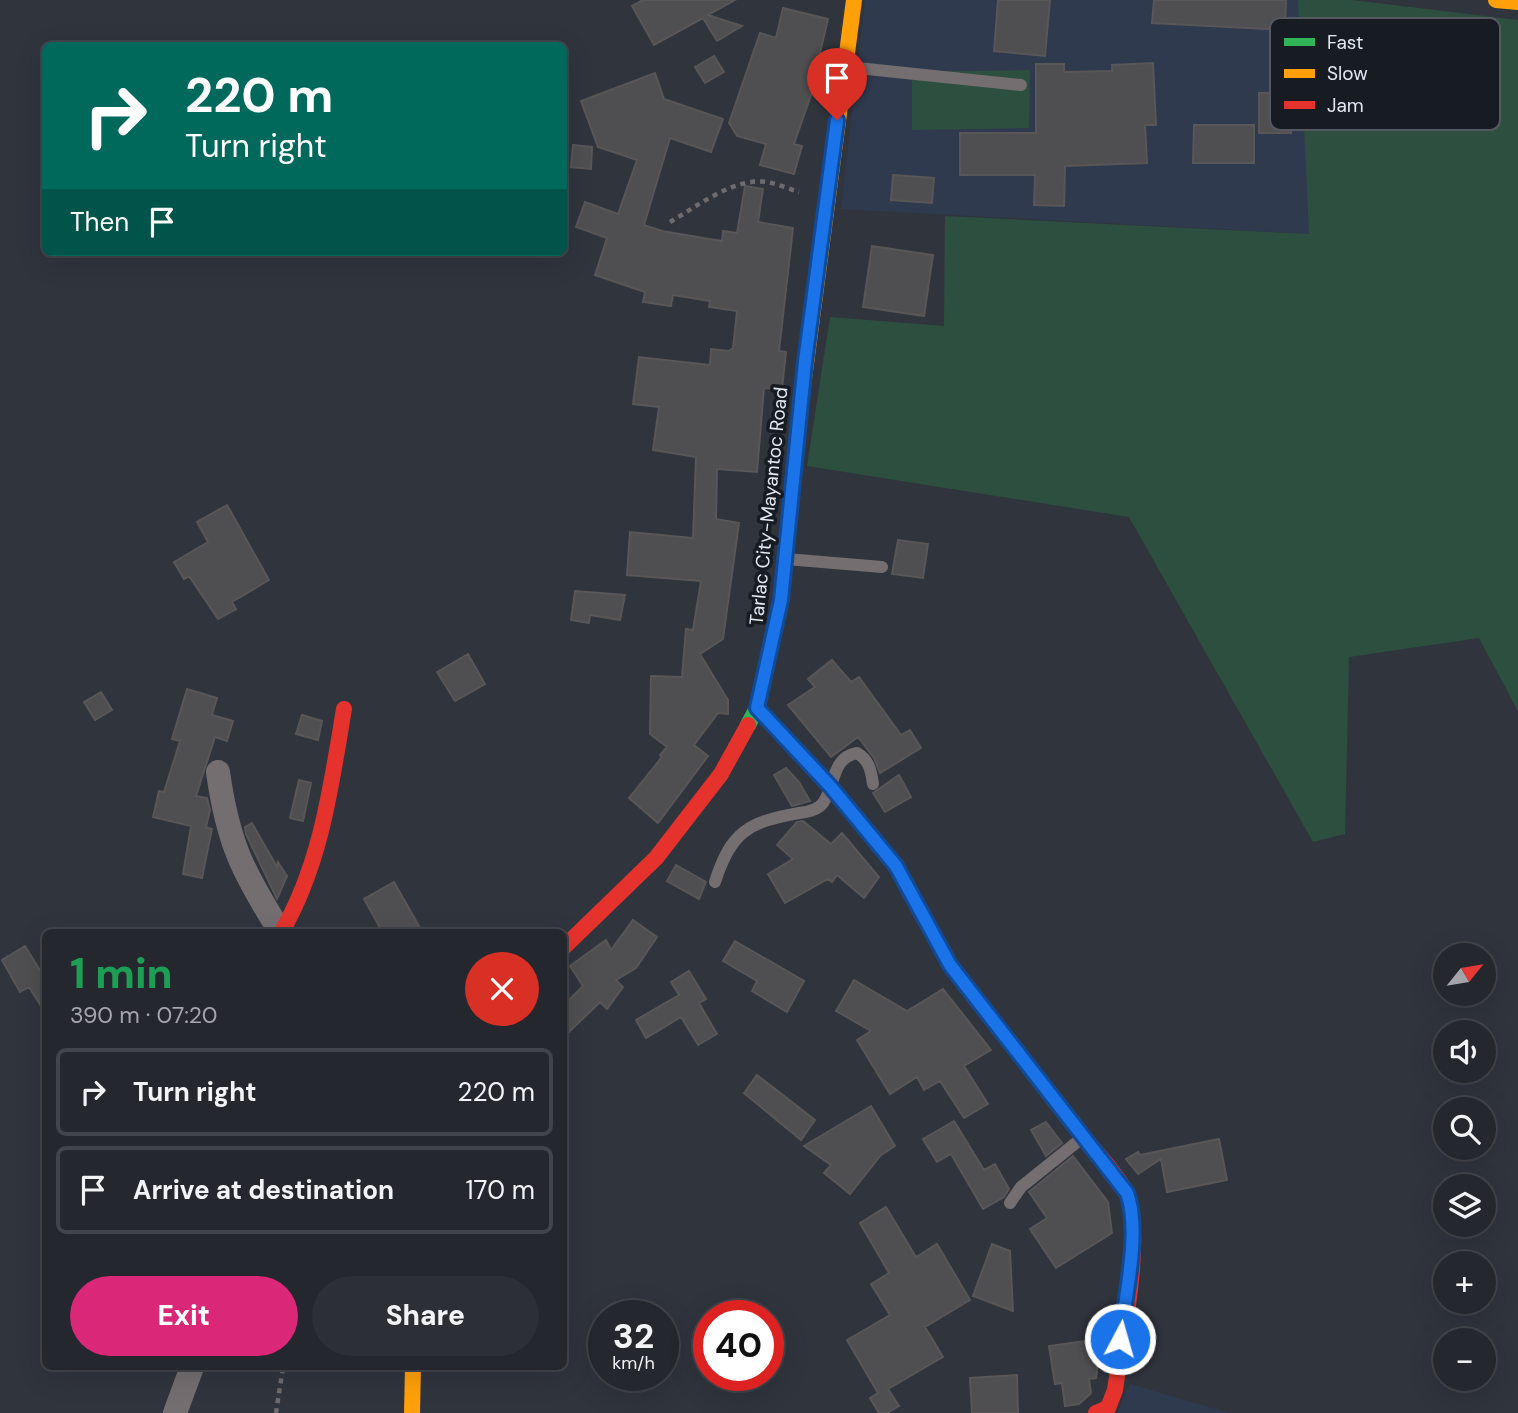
<!DOCTYPE html>
<html lang="en">
<head>
<meta charset="utf-8">
<style>
  body { margin:0; font-family:"DM Sans",sans-serif; background:#2c2f36; color:#f1f3f6; height:100vh; display:flex; flex-direction:column; font-size:26px; white-space:nowrap }
  * { box-sizing:border-box; margin:0 }
  p { font-size:23px; color:#a3a5aa }
  .icon { flex:none; width:38px; height:38px; fill:none; stroke:currentColor; stroke-width:2; stroke-linecap:round; stroke-linejoin:round }
  .map { position:relative; flex:1; overflow:hidden }
  .sheet { position:absolute; left:42px; top:929px; width:525px; height:441px; display:flex; flex-direction:column; background:#24272e; border-radius:10px; box-shadow:0 7px 28px #0002,0 0 0 2px #41444a }
  .sheet>* { flex:none }
  .hud { position:absolute; left:42px; top:42px; width:525px; height:214px; border-radius:10px; box-shadow:0 7px 28px #0002,0 0 0 2px #41444a; background:#00695c; color:#fff; overflow:hidden }
  .needle { width:46px; rotate:60deg }
  .buttons { position:absolute; left:1433px; top:943px; display:grid; gap:14px }
  .buttons a { display:grid; place-items:center; width:63px; height:63px; border-radius:50%; background:#24272e; box-shadow:0 7px 28px #0002,0 0 0 2px #41444a; font-size:35px }
  .speed { position:absolute; left:588px; top:1300px; display:flex; gap:14px; font-size:35px; font-weight:700; text-align:center }
  .speed>* { display:grid; place-content:center; width:91px; height:91px; border-radius:50%; background:#24272e; box-shadow:0 7px 28px #0002,0 0 0 2px #41444a; line-height:1 }
  .speed small { font-size:18px; font-weight:400 }
  .speed .limit { border:10px solid #d22; background:#fff; color:#111 }
  .pin { position:absolute; display:grid; place-items:center; width:60px; height:60px; color:#fff; margin:-72px -30px; border-radius:50% 50% 50% 0; rotate:-45deg; box-shadow:0 0 7px #0007 }
  .pin .icon { rotate:45deg }
  .me { position:absolute; width:77px; margin:-38px; rotate:6deg; stroke-linejoin:round; filter:drop-shadow(0 0 5px #0008) }
  .turn { display:flex; align-items:center; gap:24px; height:147px; padding:0 28px; font-size:32px }
  .turn .icon { width:91px; height:91px; stroke-width:2.5 }
  .turn b { display:block; font-size:49px; line-height:60px }
  .then { display:flex; align-items:center; height:66px; padding:0 28px; background:#0003; gap:14px; font-size:26px }
  .round { display:grid; place-items:center; flex:none; width:74px; height:74px; border-radius:37px; background:#2c2f36 }
  .headline { display:flex; align-items:center; justify-content:space-between; height:119px; padding:0 28px }
  h1 { font-size:42px; font-weight:800; line-height:52px; color:#1e9e55 }
  .button { display:flex; gap:14px; margin-top:auto; padding:14px 28px }
  .button a { flex:1; height:80px; border-radius:42px; background:#db2777; color:#fff; font-size:28px; font-weight:800; line-height:80px; text-align:center }
  .button a+a { background:#2c2f36; color:#f1f3f6 }
  ul { padding:0; list-style:none }
  li { display:flex; align-items:center; gap:21px; height:88px; margin:0 14px 10px; padding:0 14px; border:4px solid #41444a; border-radius:10px }
  li div { flex:1 }
  li b { display:block; font-size:26px }
  li em { font-style:normal }
  .map>svg:first-child { display:block }
  .built { fill:#303a4e }
  .green { fill:#2d4f40 }
  .building { fill:#4f4e51; stroke:#585657; stroke-width:2 }
  .lines { fill:none; stroke-linecap:round; stroke-linejoin:round }
  .path { stroke:#6e6b6f; stroke-width:4.5; stroke-dasharray:5 5; stroke-linecap:butt }
  .lane { stroke:#746e70; stroke-width:12 }
  .street { stroke:#746e70; stroke-width:24 }
  .fast { stroke:#30b455; stroke-width:16 }
  .slow { stroke:#ff9f0a; stroke-width:16 }
  .jam { stroke:#e5322d; stroke-width:16 }
  .route-casing { stroke:#114b97; stroke-width:18 }
  .route { stroke:#1a73e8; stroke-width:12 }
  .labels { text-anchor:middle; stroke-width:7; stroke-linejoin:round; paint-order:stroke }
  .street-label { font-size:19px; fill:#e3e9f3; stroke:#171b22 }
  .key { fill:#171b22; stroke:#545961; stroke-width:2 }
  .key-label { font-size:19px; fill:#e3e9f3 }
</style>
</head>
<body>
<div class="map">
<svg width="1518" height="1413" viewBox="0 0 1518 1413">
  <rect width="100%" height="100%" fill="#30343d"/>
  <!-- built -->
  <path class="built" d="M865,0h433l12,234 -469,-25z
    M1130,1384l99,29h-112z"/>
  <!-- green -->
  <path class="green" d="M1298,0h54l166,20v691l-39,-73 -130,19 -4,177 -32,8 -184,-325 -322,-51 23,-149 114,9 1,-110 364,18z
    M1030,70l-1,58 -117,2v-58z"/>
  <!-- building -->
  <path class="building" d="M643,0h92l-27,15 34,11 -25,15 -14,-23 -49,27 -22,-39z
    M998,0h52l-5,56 -51,-5z
    M1154,0h132l-1,30 -133,-7z
    M783,8l45,11 -8,34 5,2 -31,89 8,2 -8,28 -34,-9 6,-21 -29,-8 -8,-13 31,-90 16,5z
    M714,56l10,16 -19,11 -10,-16z
    M1153,63l3,62h-11l2,38 -82,3 -1,40 -30,-1 1,-30h-75v-42h76v-69h28v8l48,-1v-6z
    M655,73l9,26 59,20 -12,33 -41,-14 -26,87 18,6 60,10 1,-10 14,2 8,-47 18,3 -5,33 35,6 -14,123 7,1 -4,37 -18,-1 -7,84 -40,-3 -1,50 23,4 -16,116 -23,15 28,46v14l-10,-1 -24,32 14,11 -50,67 -29,-25 33,-41 -2,-2 7,-8 -17,-13 1,-58 31,1 4,-48 7,1 8,-49 -74,-6 3,-43 63,6 3,-81 -43,-7 6,-43 -26,-3 6,-47 71,8 1,-16 18,2 4,-3 4,-37 -28,-4 1,-6 -37,-6 -2,11 -28,-4 2,-10 -50,-17 12,-37 -31,-11 9,-25 33,12 19,-54 -39,-13 -17,-46z
    M1259,93h32v40h-32z
    M1194,125h60v38h-61z
    M573,145l19,2 -1,22 -20,-2z
    M893,175l41,3 -2,25 -41,-3z
    M872,246l61,9 -9,61 -61,-9z
    M227,505l42,75 -37,22 4,7 -18,10 -29,-43 -5,3 -10,-17 34,-20 -11,-20z
    M898,540l30,4 -5,34 -31,-4z
    M575,591l50,4 -5,25 -30,-5 -1,8 -18,-3z
    M468,654l17,30 -30,17 -18,-29z
    M832,660l19,22 8,-5 42,58 9,-5 11,18 -41,25 -6,-15 -16,-21 -27,20 -43,-52 27,-18 -7,-8z
    M187,689l30,9 -5,17 21,6 -6,20 -12,-4 -19,59 11,2 3,12 -4,17 6,2 -10,49 -19,-4 8,-48 -38,-9 6,-26 5,1 16,-51 -8,-2z
    M101,692l11,18 -17,10 -11,-18z
    M302,715l20,6 -4,19 -22,-6z
    M786,768l13,14 11,19 -18,5 -18,-31z
    M899,775l12,22 -26,15 -12,-19z
    M299,780l12,3 -8,38 -13,-3z
    M803,821l28,23 11,-11 37,44 -15,21 -27,-23 -5,7 -4,-3 -43,24 -17,-29 25,-15 -16,-14 20,-23z
    M252,823l25,44 1,-5 9,14 -10,23 -31,-65 -1,-7z
    M676,865l30,17 -7,17 -32,-18z
    M394,882l29,51h-40l-19,-34z
    M633,920l24,17 -21,31 -20,12 7,7 -16,22 -7,-7 -36,35v-32l19,-19 -13,-20 36,-26 5,10z
    M735,941l69,40 -17,31 -35,-21 5,-10 -34,-20z
    M25,946l21,34v34l-17,-27 -9,5 -18,-32z
    M689,971l17,28 -7,4 18,31 -19,11 -17,-28 -35,21 -10,-18 43,-25 -8,-13z
    M854,980l53,31 36,-22 48,61 -27,16 24,38 -24,14 -24,-37 -16,9 -7,-13 -27,17 -33,-54 14,-9 -35,-20z
    M757,1075l58,45 -14,20 -57,-47z
    M871,1106l24,40 -14,9 -31,39 -26,-21 7,-8 -27,-19z
    M954,1121l30,49 11,-6 14,25 -5,8 -21,12 -32,-55 -14,8 -14,-23z
    M1046,1122l16,21 -16,13 -15,-26z
    M1219,1139l8,41 -60,12 -6,-33 -23,15 -12,-15 12,-7 2,3z
    M1073,1156l35,46 4,31 -56,35 -26,-39 17,-11 -18,-26z
    M886,1207l30,50 21,-13 33,56 -45,27 18,30 -55,32 11,17 -12,7h-8l-9,-15 8,-5 -31,-53 43,-25 -19,-31 18,-11 -29,-50z
    M992,1244l18,7 3,60 -40,-15z
    M1101,1339l-5,39 -7,1 2,14 -12,11 -14,2 -3,-23 -7,1 -6,-38z
    M1017,1375l1,38h-46l-2,-35z"/>
  <g class="lines">
    <!-- path -->
    <path class="path" d="M670,222c26,-15 64,-45 97,-40 11,2 22,7 32,10
      M276,1413l7,-46"/>
    <!-- lane -->
    <path class="lane" d="M848,67l173,18
      M786,559l96,8
      M715,882c16,-51 34,-60 84,-69 9,-1 19,-3 24,-10 13,-18 8,-45 34,-50 12,7 14,17 16,31
      M1010,1203l11,-16 61,-49"/>
    <!-- street -->
    <path class="street" d="M218,772c10,72 25,100 63,161
      M175,1413l17,-46"/>
    <!-- fast -->
    <path class="fast" d="M757,708l73,78 66,80 54,99 125,162
      M748,725l9,-17 24,-108 19,-191"/>
    <!-- slow -->
    <path class="slow" d="M1496,0l22,2
      M800,409l54,-409
      M412,1413l1,-46"/>
    <!-- jam -->
    <path class="jam" d="M281,933c40,-68 50,-147 63,-224
      M564,947l92,-89 65,-84 27,-49
      M1075,1127c13,16 47,52 53,69 15,48 -6,143 -13,194l-7,18 -12,5"/>
  </g>
  <g class="lines">
    <!-- route casing -->
    <g class="route-casing">
      <path id="route" d="M837,120l-32,242 -24,238 -24,108 73,78 66,80 54,99 177,228c14,38 -2,104 -7,146"/>
    </g>
    <!-- route -->
    <use href="#route" class="route"/>
  </g>
  <g class="labels">
    <!-- street labels -->
    <g class="street-label">
      <text transform="translate(768 506) rotate(-84)" y="7">Tarlac City-Mayantoc Road</text>
    </g>
  </g>
  <!-- legend -->
  <rect x="1270" y="18" width="230" height="112" rx="10" class="key"/>
  <rect x="1284" y="38" width="31" height="8" fill="#30b455"/>
  <rect x="1284" y="69" width="31" height="9" fill="#ff9f0a"/>
  <rect x="1284" y="101" width="31" height="8" fill="#e5322d"/>
  <g class="key-label">
    <text x="1327" y="49">Fast</text>
    <text x="1327" y="80">Slow</text>
    <text x="1327" y="112">Jam</text>
  </g>
</svg>
<div class="buttons">
<a><svg class="needle" viewBox="-14 -14 28 28"><path d="M0-13l5 13h-10z" fill="#e53935"/><path d="M0 13l5-13h-10z" fill="#a3a5aa"/></svg></a>
<a><svg class="icon" aria-label="sound" viewBox="0 0 24 24"><path d="M4 9h4l5-4v14l-5-4H4zM17 9q2 3 0 6"/></svg></a>
<a><svg class="icon" aria-label="search" viewBox="0 0 24 24"><circle cx="10" cy="10" r="6"/><path d="M15 15l6 6"/></svg></a>
<a><svg class="icon" aria-label="layers" viewBox="0 0 24 24"><path d="M12 4l9 5-9 5-9-5zM3 14l9 5 9-5"/></svg></a>
<a>+</a>
<a>−</a>
</div>
<div class="speed"><div>32<small>km/h</small></div><div class="limit">40</div></div>
<div class="pin" style="left:837px;top:120px;background:#d93025"><svg class="icon" aria-label="arrive" viewBox="0 0 24 24"><path d="M6 21V4h12l-3 4 3 4H6"/></svg></div>
<svg class="me" style="left:1120px;top:1339px" viewBox="-20 -20 40 40"><circle r="17" fill="#1a73e8" stroke="#fff" stroke-width="3"/><path d="M0-11L8 9 0 5-8 9z" fill="#fff"/></svg>
<div class="hud">
<div class="turn"><svg class="icon" aria-label="right" viewBox="0 0 24 24"><path d="M7 20v-9h11M14 6l5 5-5 5"/></svg><div><b>220 m</b>Turn right</div></div>
<div class="then">Then<svg class="icon" aria-label="arrive" viewBox="0 0 24 24"><path d="M6 21V4h12l-3 4 3 4H6"/></svg></div>
</div>
<section class="sheet">
<div class="headline"><div><h1>1 min</h1><p>390 m · 07:20</p></div><a class="round" style="background:#d93025;color:#fff"><svg class="icon" aria-label="close" viewBox="0 0 24 24"><path d="M6 6l12 12M18 6L6 18"/></svg></a></div>
<ul>
<li><svg class="icon" aria-label="right" viewBox="0 0 24 24"><path d="M7 20v-9h11M14 6l5 5-5 5"/></svg><div><b>Turn right</b></div><em>220 m</em></li>
<li><svg class="icon" aria-label="arrive" viewBox="0 0 24 24"><path d="M6 21V4h12l-3 4 3 4H6"/></svg><div><b>Arrive at destination</b></div><em>170 m</em></li>
</ul>
<div class="button"><a>Exit</a><a>Share</a></div>
</section>
</div>
</body>
</html>
